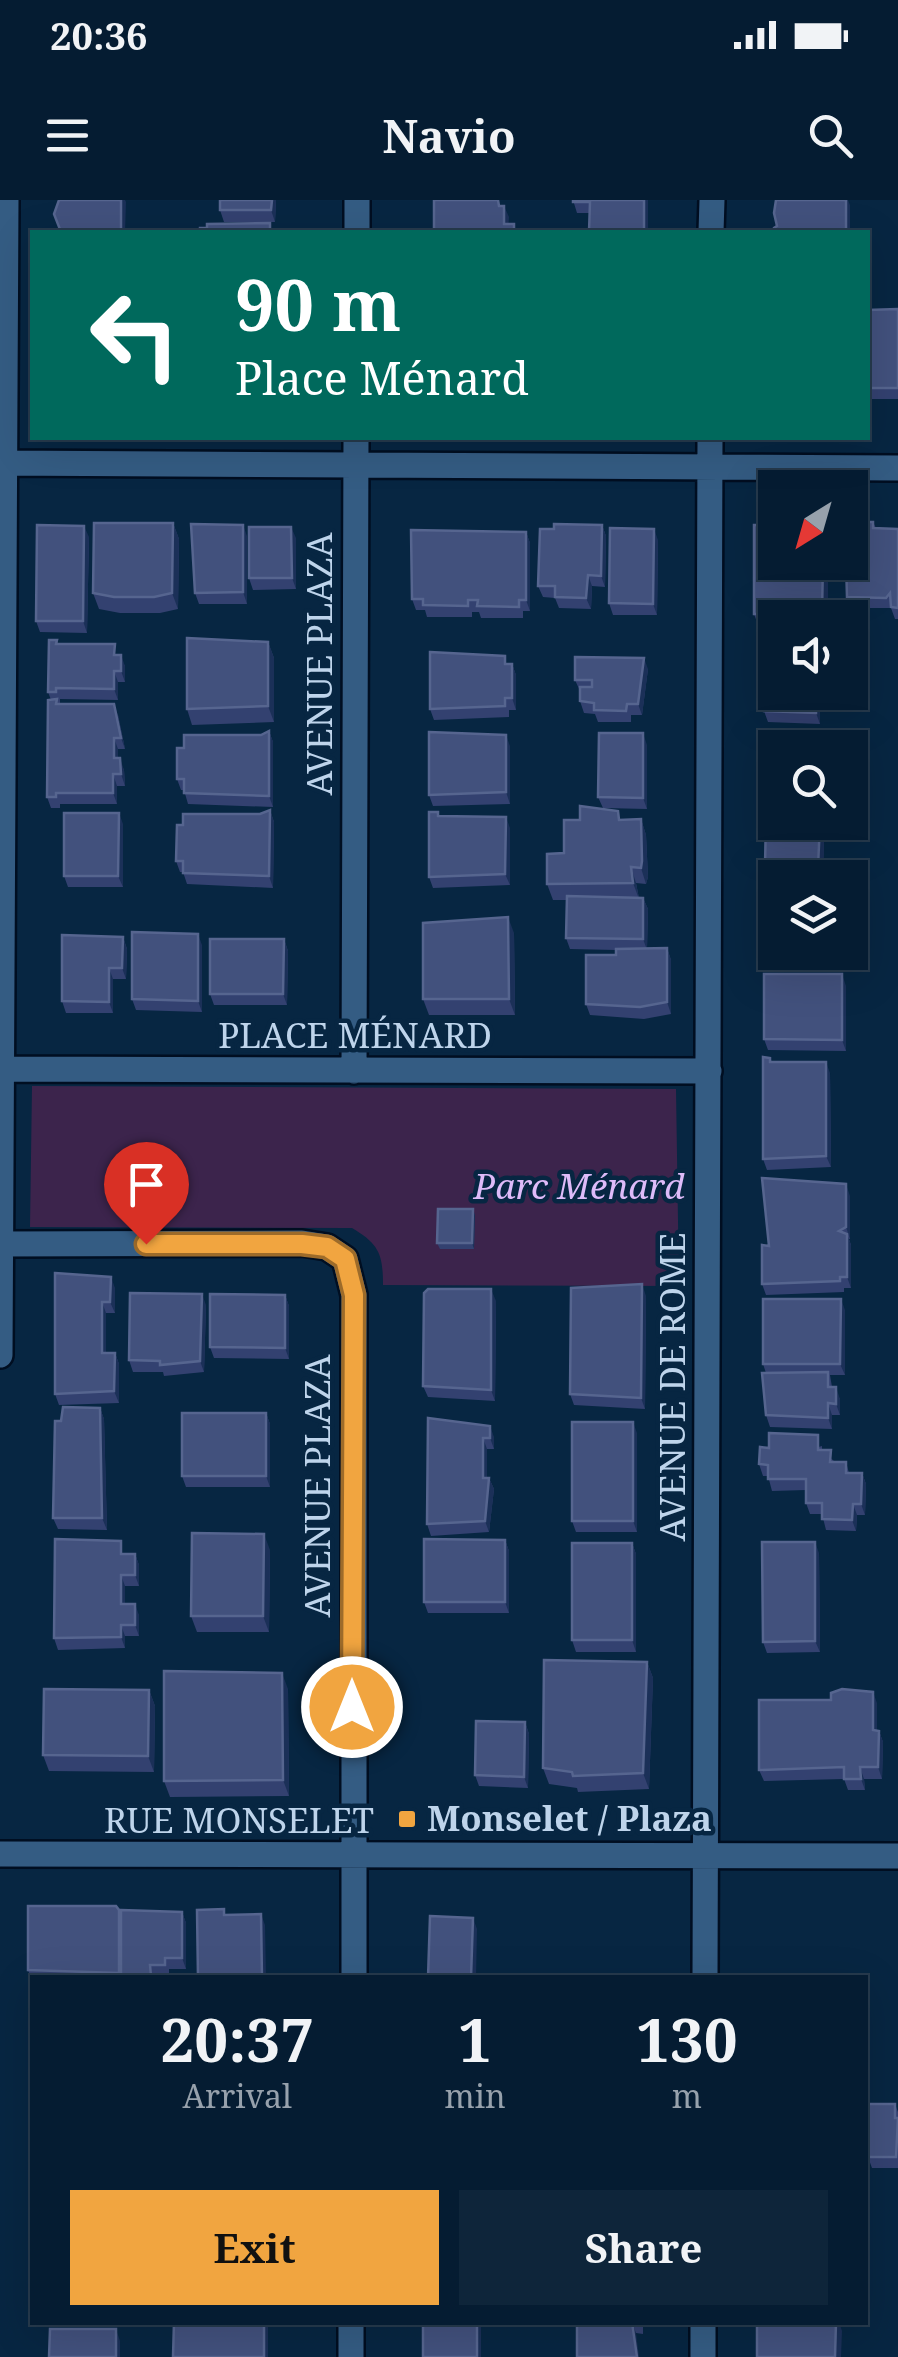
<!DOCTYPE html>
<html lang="en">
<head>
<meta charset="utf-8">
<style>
  body { margin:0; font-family:"Noto Serif",serif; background:#0e253a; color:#f1f3f6; height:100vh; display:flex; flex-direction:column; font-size:38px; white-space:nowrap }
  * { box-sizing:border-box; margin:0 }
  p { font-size:32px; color:#97a1ac }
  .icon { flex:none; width:55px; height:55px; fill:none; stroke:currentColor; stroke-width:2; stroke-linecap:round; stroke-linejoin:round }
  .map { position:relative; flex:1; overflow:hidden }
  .panel { position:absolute; left:30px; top:1775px; width:838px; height:350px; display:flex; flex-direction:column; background:#051c32; border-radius:0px; box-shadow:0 10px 40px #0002,0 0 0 2px #263a4d }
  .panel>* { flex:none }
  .guide { position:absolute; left:30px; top:30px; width:840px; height:210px; border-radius:0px; box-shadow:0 10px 40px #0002,0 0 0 2px #263a4d; background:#00695c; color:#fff; overflow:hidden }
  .needle { width:65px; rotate:217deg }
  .fabs { position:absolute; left:758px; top:270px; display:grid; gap:20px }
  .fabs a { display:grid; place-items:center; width:110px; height:110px; border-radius:0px; background:#051c32; box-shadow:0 10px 40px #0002,0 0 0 2px #263a4d; font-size:50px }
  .pin { position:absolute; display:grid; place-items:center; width:85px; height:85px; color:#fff; margin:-102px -42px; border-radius:50% 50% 50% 0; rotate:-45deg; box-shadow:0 0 10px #0007 }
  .pin .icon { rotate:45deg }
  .me { position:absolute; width:110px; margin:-55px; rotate:0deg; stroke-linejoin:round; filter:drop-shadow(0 0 8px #0008) }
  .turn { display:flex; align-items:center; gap:35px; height:210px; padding:0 40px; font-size:45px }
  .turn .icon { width:130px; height:130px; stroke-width:2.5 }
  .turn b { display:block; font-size:70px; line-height:85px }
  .eta { display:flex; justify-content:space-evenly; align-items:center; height:170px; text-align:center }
  .eta b { font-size:60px; font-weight:700; line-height:70px }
  .cta { display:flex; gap:20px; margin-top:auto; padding:20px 40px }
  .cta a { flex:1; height:115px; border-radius:0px; background:#f1a540; color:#111; font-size:40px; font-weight:700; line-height:115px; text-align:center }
  .cta a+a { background:#0e253a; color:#f1f3f6 }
  .status { display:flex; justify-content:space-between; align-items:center; height:70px; padding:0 50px; background:#051c32; direction:ltr }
  .status svg { height:28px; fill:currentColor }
  header { display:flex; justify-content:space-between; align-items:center; height:130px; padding:0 40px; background:#051c32; font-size:45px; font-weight:700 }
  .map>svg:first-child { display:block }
  .park { fill:#3c244c }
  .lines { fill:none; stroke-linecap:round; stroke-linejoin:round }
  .street-casing { stroke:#000e21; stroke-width:30 }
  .street { stroke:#345c83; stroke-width:25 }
  .wall { fill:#334170 }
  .shaded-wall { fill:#1b3058 }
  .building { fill:#42517d; stroke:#56658f; stroke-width:2.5 }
  .route-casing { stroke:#9d6b2a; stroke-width:25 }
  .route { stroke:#f1a540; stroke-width:18 }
  .poi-dot { fill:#f1a540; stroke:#072642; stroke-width:4 }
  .labels { text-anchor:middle; stroke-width:9; stroke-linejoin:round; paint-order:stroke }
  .street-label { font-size:35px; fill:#bed4eb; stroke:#072642 }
  .park-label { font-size:35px; font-style:italic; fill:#debbf9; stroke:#072642 }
  .poi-label { font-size:35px; font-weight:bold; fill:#bed4eb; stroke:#072642; text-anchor:start }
</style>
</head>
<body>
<div class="status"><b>20:36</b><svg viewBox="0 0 49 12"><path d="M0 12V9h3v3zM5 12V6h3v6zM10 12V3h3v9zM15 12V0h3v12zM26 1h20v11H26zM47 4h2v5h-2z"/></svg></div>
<header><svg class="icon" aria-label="menu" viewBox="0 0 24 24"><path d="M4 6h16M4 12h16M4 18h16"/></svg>Navio<svg class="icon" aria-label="search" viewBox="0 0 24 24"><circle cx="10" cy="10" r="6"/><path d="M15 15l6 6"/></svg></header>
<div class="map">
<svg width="898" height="2157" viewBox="0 0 898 2157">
  <rect width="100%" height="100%" fill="#072642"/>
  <!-- park -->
  <path class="park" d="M32,886l644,3 3,197 -296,-1c0,-31 -4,-41 -31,-57l-322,-1z"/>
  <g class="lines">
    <!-- street casing -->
    <g class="street-casing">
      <path id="street" d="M357,32v-32
        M711,32l1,-32
        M0,263l898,5
        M0,869l709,2
        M354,871l2,-633
        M0,1044l302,-1 25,4 18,12 9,36v683
        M0,1155l6,-1155
        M0,1654l898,2
        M705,1778l5,-1540
        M351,2157v-35
        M703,2157v-35"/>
    </g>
    <!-- street -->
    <use href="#street" class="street"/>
  </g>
  <!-- wall -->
  <path class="wall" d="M276,0l-1,22h-51l-4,-12z
    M573,0h75v32h-59l1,-19h-13z
    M898,109v90h-30v-89z
    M873,322l3,6 22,1v90h-3l-4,-11h-40l-4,-11 15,-69z
    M173,323l6,16 -1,70 -18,4h-40l-21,-4 -6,-16z
    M602,325l4,11 -1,51 -13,-1 -1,23 -32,-1 -4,-10 -12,-1 -5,-11 16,-57z
    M526,332l4,11v68h-7v7h-42l-2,-6h-7v5h-45l-2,-7h-9l-4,-11z
    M247,336v68h-48l-4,-11z
    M89,337l-2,96 -47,-1 -4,-11z
    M296,338v51l-43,1 -4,-12z
    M658,340l-1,75h-44l-4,-12z
    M775,362h53v56h-53v12h-15l-6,-16z
    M57,440l1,4 60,11 7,11v16h-7v18l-58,-1v5l58,11 7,34h-7v9l6,12 1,16h-8v18h-57v4h-9l-4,-11 4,-97 -3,-8z
    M268,442l6,16v64l-82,3 -5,-16z
    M508,464h4l4,11v35h-7v7l-75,3 -4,-11z
    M648,469l-6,46h-11v7h-33l-3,-8 -11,-1 -4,-12v-10l-5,-11z
    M775,492h45v32l-52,-2 -4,-11z
    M269,531l4,11v65l-85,-3 -4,-14h-3l-4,-11 7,-31 77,-13z
    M647,545v64l-44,-1 -5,-11z
    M510,546v58l-77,2 -4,-11z
    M775,548v57h-8l-4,-11z
    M270,610l4,12 -1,66 -86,-4 -4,-12h-3l-4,-11z
    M439,616l71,12v57l-77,3 -4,-11z
    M641,619l5,16 2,42 -2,7 -10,-1 3,15h4l5,11 -1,39h20l4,12v54l-27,5 -54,-4 -4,-11 30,-49v-5l-46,-1 -4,-11 1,-38h-14l-6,-16 17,-31 57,-33z
    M775,622h46l3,8 -1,48h-54l-4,-12z
    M123,624v63h-55l-4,-11z
    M514,733l1,82h-86l-6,-16z
    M123,737l4,12 -1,30h-13v34h-47l-4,-12z
    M284,739l4,12 -1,54h-73l-4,-11z
    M202,745v67l-66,-2 -4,-11z
    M840,752v17h-72l-4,-11z
    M846,786v65l-78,-1 -4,-11z
    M770,858l2,4 58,11 1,94 -64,3 -4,-11z
    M850,996v43h-1l2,6v43h-7v4l-78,3 -4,-11 7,-38z
    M475,1015l-1,34h-34l-3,-6z
    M55,1073l60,15v25h-9v40h9l4,11v39l-60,2 -4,-11z
    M285,1095l4,11v53l-75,-1 -4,-11z
    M646,1096l-1,113 -71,-4 -4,-11z
    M496,1101l-1,100 -67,-4 -5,-11z
    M206,1105l-2,67 -40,4 -1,-4h-30l-4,-12z
    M845,1110v65h-15l2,12 8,12v16h-8v14l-62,-2 -4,-12v-42l-3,-9z
    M100,1208l4,11 3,111 -49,-1 -5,-11 8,-97z
    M266,1213l4,11v63h-84l-4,-11z
    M428,1218l66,19v12h-7v29h2l5,11 -5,43 -58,4 -4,-12z
    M637,1233v99h-61l-4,-11z
    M822,1246v4l13,12h11l3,11h13l4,11 -1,31h-8l-1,16 -30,-1 -4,-16h-12l-4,-11v-13l-34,1 -4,-15h-5l-4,-12z
    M505,1340l4,11v62h-81l-4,-11z
    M632,1343l4,11v98h-60l-4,-12z
    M270,1350l-1,82h-72l-6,-16z
    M819,1353l1,99 -53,1 -4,-11z
    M126,1354h9l4,11v21h-14v18l14,11v21h-14v12l-67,2 -4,-12z
    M647,1462l6,16 -4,111 -71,3 -1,-4 -28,-4 -6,-16z
    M288,1489l1,107 -119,1 -6,-16z
    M149,1490l6,16 -1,66 -105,-1 -6,-16z
    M877,1503v28h2l4,11 -1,37h-18l1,11h-17l-4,-11 -80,2 -5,-11z
    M525,1522l4,12 -1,54 -49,-2 -4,-11z
    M182,1712l4,11v46h-17v8l-137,1v3l-4,-11 93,-54z
    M895,1904l3,8v56h-26l-4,-11z
    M577,2122h66v12l-7,-1z"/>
  <!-- shaded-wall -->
  <path class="shaded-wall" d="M121,0h4l1,2 -1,30h-4z
    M272,0h4l-1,22 -4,-12z
    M644,0h4v32h-4z
    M846,0h2l2,5v27h-4z
    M504,6l5,11 -1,15 -4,-8z
    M173,323l6,16 -1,70 -6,-16z
    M243,325l4,11v68l-4,-12z
    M602,325l4,11 -1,51 -4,-11z
    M84,326l5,11 -2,96 -4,-12z
    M291,327l5,11v51l-4,-11z
    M654,329l4,11 -1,75 -4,-11z
    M526,332l4,11v68l-4,-11z
    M823,362h5v56h-4l-2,-4z
    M588,375l4,11 -1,23 -5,-11z
    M268,442l6,16v64l-6,-16z
    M121,455l4,11v16l-4,-11z
    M644,458l4,11 -6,46 -4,-11z
    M512,464l4,11v35l-4,-12z
    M114,471l4,11v18l-4,-11z
    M816,492h4v32l-4,-11z
    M114,504l4,11 7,34 -4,-11z
    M269,531l4,11v65l-4,-11z
    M643,533l4,12v64l-4,-11z
    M506,535l4,11v58l-4,-12z
    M114,538l4,11v20l-4,-11z
    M120,558l4,12 1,16 -4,-12z
    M113,574l4,12v18l-4,-11z
    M270,610l4,12 -1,66 -4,-12z
    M119,613l4,11v63l-5,-11z
    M506,617l4,11v57l-5,-11z
    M641,619l5,16 2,42 -2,7 -5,-16z
    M820,622h1l3,8 -1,48 -5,-10z
    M631,667l5,16 3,16 -6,-16z
    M643,698l5,11 -1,41 -4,-11z
    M508,717l6,16 1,82 -6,-16z
    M198,734l4,11v67l-4,-11z
    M123,737l4,12 -1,30 -4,-11z
    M284,739l4,12 -1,54 -4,-11z
    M667,748l4,12v54l-4,-12z
    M836,752h4v17l-4,-11z
    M109,768l4,11v34l-4,-11z
    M842,774l4,12v65l-4,-11z
    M826,862l4,11 1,94 -5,-11z
    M846,984l4,12v43l-4,-12z
    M473,1009l2,6 -1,34 -2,-6z
    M847,1034l4,11v43l-4,-11z
    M111,1077l4,11v25l-5,-11z
    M642,1084l4,12 -1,113 -4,-11z
    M491,1089l5,12 -1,100 -4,-11z
    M202,1094l4,11 -2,67 -4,-11z
    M285,1095l4,11v53l-4,-11z
    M841,1099l4,11v65l-5,-11z
    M102,1102l4,11v52l-4,-12z
    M115,1153l4,11v39l-5,-12z
    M836,1187l4,12v16l-4,-11z
    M828,1203l4,12v14l-4,-11z
    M100,1208l4,11 3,111 -5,-12z
    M266,1213l4,11v63l-4,-11z
    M633,1222l4,11v99l-4,-11z
    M490,1226l4,11v12l-4,-11z
    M483,1238l4,11v40l-4,-11z
    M862,1273l4,11 -1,31 -4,-11z
    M489,1278l5,11 -5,43 -4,-11z
    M853,1304l4,11 -1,16 -4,-11z
    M264,1334l6,16 -1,82 -6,-16z
    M505,1340l4,11v62l-4,-11z
    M815,1342l4,11 1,99 -5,-11z
    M632,1343l4,11v98l-4,-12z
    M135,1354l4,11v21l-4,-11z
    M121,1375l4,11v29l-4,-11z
    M135,1404l4,11v21l-4,-11z
    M121,1425l4,11v12l-4,-11z
    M647,1462l6,16 -4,111 -6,-16z
    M282,1473l6,16 1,107 -6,-16z
    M149,1490l6,16 -1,66 -6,-16z
    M873,1492l4,11v39l-4,-12z
    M525,1522l4,12 -1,54 -4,-11z
    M879,1531l4,11 -1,37 -4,-12z
    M860,1567l4,12 1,11 -4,-11z
    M119,1710l4,11 -1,57h-2l-1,-5z
    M182,1712l4,11v46l-4,-11z
    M261,1714l4,11 1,53h-4z
    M473,1718l4,11 -1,49h-5z
    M264,2122h4v35h-4z
    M477,2122h4v35h-4z
    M632,2122l4,11 3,24h-2z
    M836,2122h3l3,9 -1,26h-6z
    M116,2129l4,12v16h-4z"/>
  <!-- building -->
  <path class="building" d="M59,0h62v32h-60l-7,-18z
    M220,0h52l-1,10h-51z
    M434,0h64l1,6h5v18h10v8h-80z
    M573,0h71v32h-55l1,-30h-17z
    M776,0h70v32h-72v-4l3,-2 -3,-13z
    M270,23v9h-70v-4h7v-4z
    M898,109v79h-30v-78z
    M862,322h11v6l25,1v79l-7,-1 -1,-14 -4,5 -39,-1 -1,-35h4v-34h12z
    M94,323h79l-1,70 -18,4h-40l-21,-4z
    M191,324l52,1v67l-48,1z
    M554,324l48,1 -1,51 -13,-1 -2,23 -31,-1v-11h-17l2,-57h14z
    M37,325l47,1 -1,95h-47z
    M754,325h21v37h48l-1,52h-68z
    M249,327h42l1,51h-43z
    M610,328l44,1 -1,75 -44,-1z
    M411,330l115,2v68h-7v7l-42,-1 1,-6h-10v6l-45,-1v-6h-11z
    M187,438l81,4v64l-81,3z
    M49,440h8l-1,4h59l-1,11h7v16h-7v18l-58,-1v4h-8z
    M430,452l75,4v8h7v34h-7v8l-75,3z
    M575,457l69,1 -6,46h-11l-1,7 -32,-1v-7l-14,-2v-14h12v-7h-17z
    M775,458v34h41v21l-52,-2v-52z
    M57,499l-1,5h58l7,34h-7v20h6l1,16h-8v19h-57v4h-9l1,-97z
    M269,531v65l-85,-3v-14h-7v-31h7v-13h77z
    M429,532l77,3v57l-77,3z
    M599,533h44v65l-45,-1z
    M764,540l62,1v7h-51v46h-12z
    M580,606l38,5 1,9 22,-1 1,42 -1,7 -10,-1 2,16 -86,1v-30l17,-1v-33h16z
    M270,610l-1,66 -86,-3v-12h-7l1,-36h6v-11h77z
    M429,612h9v4l68,1 -1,57 -76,3z
    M64,613h55l-1,63h-54z
    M766,617h9v5h45l-2,46 -53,-2z
    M765,694h10v58h61v6h-72z
    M567,696l76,2v41l-77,-1z
    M508,717l1,82h-86v-76z
    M132,732l66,2v67l-66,-2z
    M62,735l61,2 -1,31h-13v34l-47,-1z
    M210,739h74l-1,55h-73z
    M667,748v54l-27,5 -54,-3v-49h30v-6z
    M764,774h78v66l-78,-1z
    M763,857l7,1v4h56v94l-63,3z
    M762,978l84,6v43l-7,4 8,3v43h-7v4l-78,3v-39l7,1z
    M438,1009h35l-1,34h-35z
    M55,1073l56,4 -1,25h-8v51h13l-1,38 -59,3z
    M642,1084l-1,114 -71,-4 1,-106z
    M428,1089h63v101l-68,-4 1,-93z
    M130,1093l72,1 -2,67 -40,4v-4l-31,-1z
    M210,1094l75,1v53l-75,-1z
    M763,1099h78l-1,65h-77z
    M828,1172v15h8v17l-8,-1v15l-62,-3 -4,-42z
    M63,1207l37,1 2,110h-49l2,-97h6z
    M182,1213h84v63h-84z
    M428,1218l62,8v12h-7v40h6l-4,43 -58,3z
    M572,1222h61v99h-61z
    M769,1233l49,2v15h13l-1,12h16v11h16l-1,31h-8l-1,16 -30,-1v-16h-16v-24h-38v-14l-9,-1 1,-17 9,1z
    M192,1333l72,1 -1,82h-72z
    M55,1339l66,2v13h14v21h-14v29h14v21h-14v12l-67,1z
    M424,1339l81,1v62h-81z
    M762,1342h53v99l-52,1z
    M572,1343h60v97h-60z
    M544,1460l103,2 -4,111 -70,3 -1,-4 -29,-4z
    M164,1471l118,2 1,107 -119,1z
    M44,1489l105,1 -1,66 -105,-1z
    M842,1489l31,3v38l6,1 -1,36h-18l1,12h-17v-12l-85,3v-70h72v-7z
    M476,1521l49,1 -1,55 -49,-2z
    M28,1706h88l3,4v63l-91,-3z
    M224,1709v6l37,-1 1,64h-64l-1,-68z
    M121,1710l61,2v46h-17v7h-15l1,11 -30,-1z
    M430,1716l43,2 -2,60h-43z
    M868,1904h27v14h3l-2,39h-28z
    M174,2122h90v35h-91z
    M423,2122h54v35h-54z
    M577,2122h55l5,35h-60z
    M757,2122h79l-1,35h-78z
    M50,2129h66v28h-67z"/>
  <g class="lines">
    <!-- route casing -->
    <g class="route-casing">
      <path id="route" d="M146,1044h156l25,3 18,12 9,36 -2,412"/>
    </g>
    <!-- route -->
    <use href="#route" class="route"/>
  </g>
  <!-- markers -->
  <rect class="poi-dot" x="397" y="1609" width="20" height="20" rx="5"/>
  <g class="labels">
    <!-- street labels -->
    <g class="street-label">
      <text transform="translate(320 464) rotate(-90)" y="12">AVENUE PLAZA</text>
      <text x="355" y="848">PLACE MÉNARD</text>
      <text transform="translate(673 1187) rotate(-90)" y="12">AVENUE DE ROME</text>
      <text transform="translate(318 1286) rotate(-90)" y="12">AVENUE PLAZA</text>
      <text x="239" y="1633">RUE MONSELET</text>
    </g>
    <!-- park labels -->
    <g class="park-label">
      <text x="579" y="999">Parc Ménard</text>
    </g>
    <!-- poi labels -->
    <g class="poi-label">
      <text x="427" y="1631">Monselet / Plaza</text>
    </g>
  </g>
</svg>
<div class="fabs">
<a><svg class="needle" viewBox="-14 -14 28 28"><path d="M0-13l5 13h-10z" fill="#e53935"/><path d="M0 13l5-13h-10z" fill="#97a1ac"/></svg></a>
<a><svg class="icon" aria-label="sound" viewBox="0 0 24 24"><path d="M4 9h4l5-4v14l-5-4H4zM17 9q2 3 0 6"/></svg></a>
<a><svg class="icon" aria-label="search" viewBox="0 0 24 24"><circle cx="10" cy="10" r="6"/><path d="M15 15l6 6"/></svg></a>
<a><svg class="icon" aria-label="layers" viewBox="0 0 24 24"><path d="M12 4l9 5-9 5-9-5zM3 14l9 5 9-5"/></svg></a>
</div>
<div class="pin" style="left:146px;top:1044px;background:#d93025"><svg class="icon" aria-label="arrive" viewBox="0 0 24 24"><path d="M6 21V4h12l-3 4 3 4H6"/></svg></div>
<svg class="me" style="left:352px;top:1507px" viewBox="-20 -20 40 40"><circle r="17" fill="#f1a540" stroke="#fff" stroke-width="3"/><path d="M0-11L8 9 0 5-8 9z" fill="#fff"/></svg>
<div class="guide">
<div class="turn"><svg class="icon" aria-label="left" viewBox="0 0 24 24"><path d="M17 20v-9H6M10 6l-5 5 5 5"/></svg><div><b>90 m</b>Place Ménard</div></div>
</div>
<section class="panel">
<div class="eta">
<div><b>20:37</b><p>Arrival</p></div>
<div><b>1</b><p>min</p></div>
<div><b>130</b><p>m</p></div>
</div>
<div class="cta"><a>Exit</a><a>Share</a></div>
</section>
</div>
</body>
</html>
